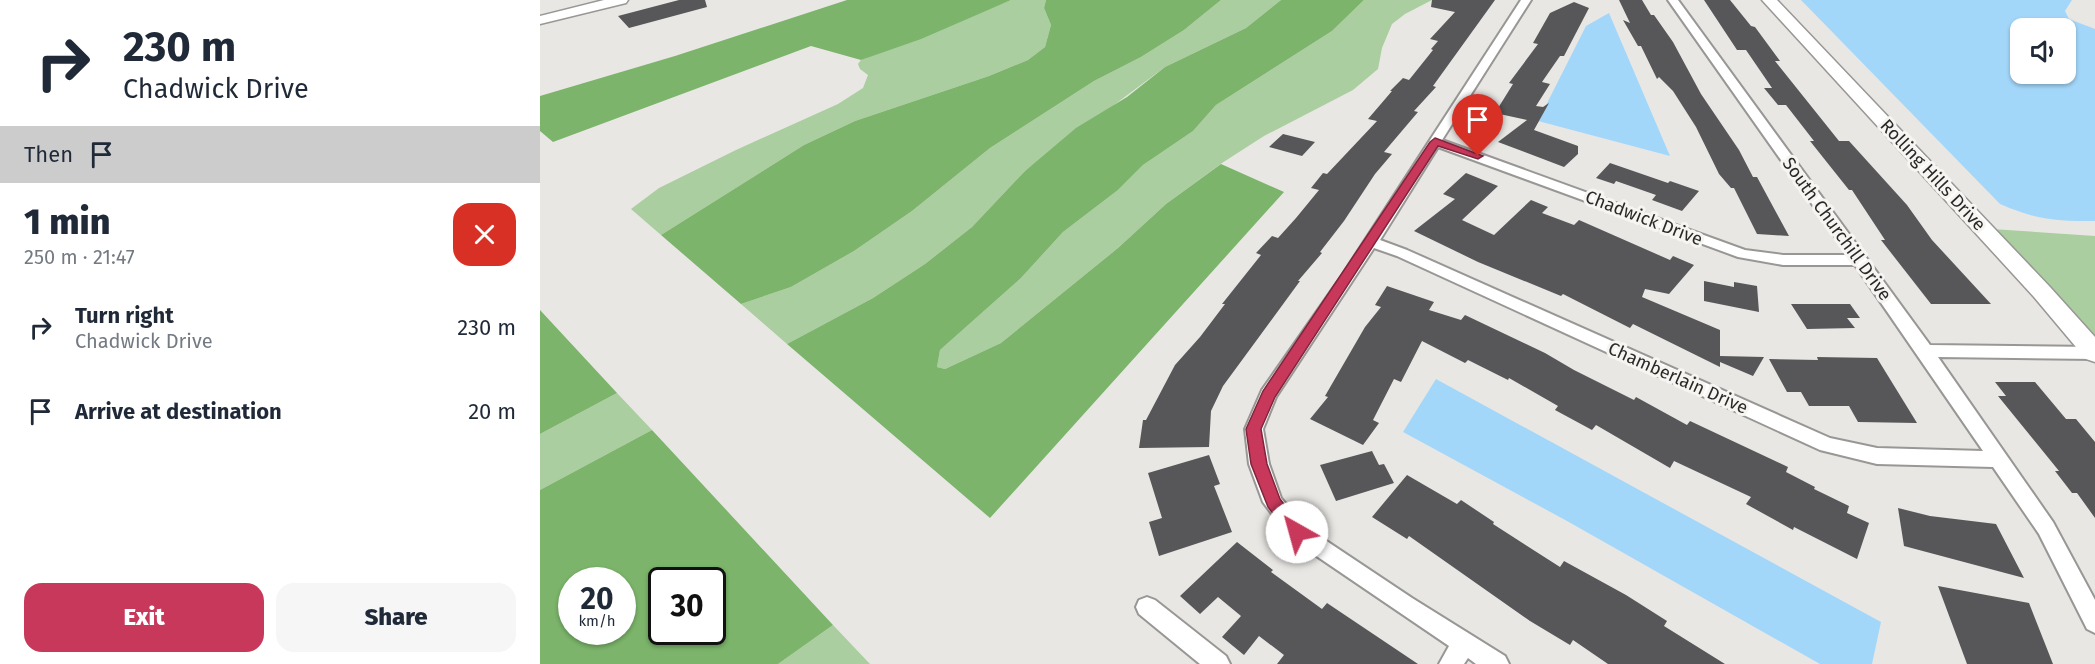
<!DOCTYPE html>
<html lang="en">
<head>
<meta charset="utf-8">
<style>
  body { margin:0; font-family:"Fira Sans",sans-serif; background:#f6f6f7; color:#1f2937; height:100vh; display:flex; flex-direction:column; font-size:22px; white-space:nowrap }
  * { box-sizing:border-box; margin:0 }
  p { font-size:20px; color:#747a83 }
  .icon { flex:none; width:33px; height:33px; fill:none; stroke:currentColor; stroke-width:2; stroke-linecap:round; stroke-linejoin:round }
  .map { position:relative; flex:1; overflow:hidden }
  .details { display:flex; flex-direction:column; background:#fff; width:540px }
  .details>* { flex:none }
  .banner { background:#fff; color:#1f2937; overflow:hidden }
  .buttons { position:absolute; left:1470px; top:18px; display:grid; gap:12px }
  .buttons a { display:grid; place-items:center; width:66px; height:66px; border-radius:12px; background:#fff; box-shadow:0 2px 4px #0004; font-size:30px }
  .speed { position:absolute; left:18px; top:567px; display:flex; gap:12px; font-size:30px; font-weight:700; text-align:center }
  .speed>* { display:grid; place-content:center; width:78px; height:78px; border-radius:50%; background:#fff; box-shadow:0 2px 4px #0004; line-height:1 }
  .speed small { font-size:15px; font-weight:400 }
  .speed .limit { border:3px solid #111; border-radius:9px; background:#fff; color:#111 }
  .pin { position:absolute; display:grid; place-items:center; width:51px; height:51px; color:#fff; margin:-62px -26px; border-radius:50% 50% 50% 0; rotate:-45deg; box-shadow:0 0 6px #0007 }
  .pin .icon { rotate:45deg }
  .me { position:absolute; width:66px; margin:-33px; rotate:322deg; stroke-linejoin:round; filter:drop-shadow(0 0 4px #0008) }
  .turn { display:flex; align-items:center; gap:21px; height:126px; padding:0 24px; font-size:27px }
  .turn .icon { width:78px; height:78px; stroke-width:2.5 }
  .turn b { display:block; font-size:42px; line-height:51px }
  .then { display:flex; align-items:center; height:57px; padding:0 24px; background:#0003; gap:12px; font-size:22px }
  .round { display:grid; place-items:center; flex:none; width:63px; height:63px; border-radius:18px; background:#f6f6f7 }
  .summary { display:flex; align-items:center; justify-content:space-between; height:102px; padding:0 24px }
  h1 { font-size:36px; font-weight:800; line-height:45px }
  .cta { display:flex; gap:12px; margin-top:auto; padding:12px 24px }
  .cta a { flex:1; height:69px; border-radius:18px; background:#c7385b; color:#fff; font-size:24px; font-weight:800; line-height:69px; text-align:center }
  .cta a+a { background:#f6f6f7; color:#1f2937 }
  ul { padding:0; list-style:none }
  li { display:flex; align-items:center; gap:18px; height:84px; padding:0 24px }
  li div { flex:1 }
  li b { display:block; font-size:22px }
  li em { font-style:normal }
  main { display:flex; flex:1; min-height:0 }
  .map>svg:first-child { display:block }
  .green { fill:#aace9f }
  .forest { fill:#7bb46a; fill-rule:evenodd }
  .water { fill:#a3d7fa; fill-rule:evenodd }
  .building { fill:#57575a }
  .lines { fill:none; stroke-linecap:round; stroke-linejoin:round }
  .street-casing { stroke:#999795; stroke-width:4 }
  .secondary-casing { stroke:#999795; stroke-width:3 }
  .street { fill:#fff; fill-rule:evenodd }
  .secondary { fill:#fff; fill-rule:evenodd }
  .route { fill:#c7385b; stroke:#81243b; stroke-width:1.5 }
  .labels { text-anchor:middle; stroke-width:6; stroke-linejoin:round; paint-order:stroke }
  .street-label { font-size:18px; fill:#2a2928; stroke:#f6f5f2 }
</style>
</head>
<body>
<main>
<section class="details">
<div class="banner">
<div class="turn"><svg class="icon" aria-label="right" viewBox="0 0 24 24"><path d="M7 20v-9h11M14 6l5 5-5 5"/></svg><div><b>230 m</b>Chadwick Drive</div></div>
<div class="then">Then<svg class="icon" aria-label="arrive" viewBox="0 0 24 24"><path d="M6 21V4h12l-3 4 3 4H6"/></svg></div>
</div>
<div class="summary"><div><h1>1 min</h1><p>250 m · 21:47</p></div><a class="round" style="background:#d93025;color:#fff"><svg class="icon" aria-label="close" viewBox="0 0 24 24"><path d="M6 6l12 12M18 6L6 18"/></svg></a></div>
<ul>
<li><svg class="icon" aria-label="right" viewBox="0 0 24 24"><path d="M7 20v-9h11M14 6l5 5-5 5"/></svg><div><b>Turn right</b><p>Chadwick Drive</p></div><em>230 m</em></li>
<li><svg class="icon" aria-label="arrive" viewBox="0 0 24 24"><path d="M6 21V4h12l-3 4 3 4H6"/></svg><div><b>Arrive at destination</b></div><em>20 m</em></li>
</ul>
<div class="cta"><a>Exit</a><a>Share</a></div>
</section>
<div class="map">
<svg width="1555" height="664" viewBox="0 0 1555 664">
  <rect width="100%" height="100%" fill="#e9e7e4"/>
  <!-- green -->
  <path class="green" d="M471,0h35l-2,8 7,17 -6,22 -17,13 -39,16 -134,45 -51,24 -143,90 -30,-26 28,-21 77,-38 102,-46 25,-16 5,-13 -8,-6 -2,-5 3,-4z
    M681,0h60l-35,28 -81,39 -141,105 -52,55 -47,37 -52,34 -86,46 -46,-40 50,-17 63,-36 58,-40 78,-63 104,-67 47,-24 43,-27z
    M824,0h68l-27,14 -13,10 -10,24 -4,21 -25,21 -89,46 -42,27 -56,41 -48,44 -117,95 -56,26 -8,-2 3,-17 81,-72 42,-46 55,-42 25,-25 50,-34 23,-26 116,-74z
    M1452,229l103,7v105z
    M77,393l35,37 -112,60v-56z
    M293,625l37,39h-92z"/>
  <!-- forest -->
  <path class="forest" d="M307,0h164l-90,39 -60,21 -50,-14 -258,96 -13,-11v-35l135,-40z
    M506,0h175l-37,30 -43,27 -47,24 -104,67 -78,63 -58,40 -63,36 -50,17 -80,-69 143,-90 51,-24 134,-45 39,-16 17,-13 6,-22 -7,-17z
    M741,0h83l-32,31 -116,74 -23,26 -50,34 -25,25 -55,42 -42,46 -81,72 -3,17 8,2 56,-26 117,-95 48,-44 55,-40 63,28 -294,326 -203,-174 86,-46 52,-34 47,-37 52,-55 52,-44 51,-31 38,-30 81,-39z
    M0,310l77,83 -77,41z
    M112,430l181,195 -55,39h-238v-174zM32,580h50v52h-50zM122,580h50v52h-50z"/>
  <!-- water -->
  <path class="water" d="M1261,0h271l-7,11 4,8 26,10v192c-39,0 -58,-1 -95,-17zM1526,28v46h-46v-46z
    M1069,13l61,143 -132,-35 48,-95z
    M896,379l445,243 -9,42h-52l-253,-143 -164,-89z"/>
  <!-- building -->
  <path class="building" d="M139,0h26l2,7 -78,21 -11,-12z
    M892,0h63l-62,86 3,1 -22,24 4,1 -34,40 8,2 -17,20 -31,47 -24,31 2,1 -24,28h2l-77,105 -12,25 -2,36 -70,1 4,-28h3l29,-55 25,-28 25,-33h-3l39,-49 -5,-2 16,-17 6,2 18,-20 23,-28 -8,-2 12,-15 4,1 50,-53 -9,-2 24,-28h-2l13,-13 6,2 24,-30 -2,-1 7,-8 -8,-2 25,-27 -24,-5z
    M1079,0h23l9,15h3l19,27 28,52 38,56 14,27h4l32,59 -32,-2 -23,-46h-3l-12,-14 -23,-47 -23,-36 -14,-14 -2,2 -16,-33h-3l-15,-26 7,3z
    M1164,0h26l21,26 4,1 25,34h-5l64,80h10l58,64 25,35 59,64h-60l-50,-64h4l-33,-50h-3l-39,-49h4l-28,-36h-8l-14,-17h8l-26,-38h-9z
    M1034,2l15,6 -25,48h-4l-18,26 8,2 -14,22 7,1 6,-4 -15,27 44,16v8l-14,13 -66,-25 29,-22 -32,-7 18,-29 -4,-1 29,-39 -5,-1 17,-30z
    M743,134l32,8 -13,14 -33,-9z
    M1070,163l58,20 2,-2 29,10 -17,20 -30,-11 4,-5 -40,-14 -2,3 -18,-6z
    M926,173l32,13 -36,34 32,15 37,-35 17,7 -6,6 32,12 5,-5 91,40 3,-4 21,9 -25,29 -24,-5 -3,8 78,33v26l44,1 -11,19 -33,-14v5l-87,-43 -3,4 -67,-34 -2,2 -83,-34 -64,-31 41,-32 -12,-5z
    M1164,281l30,6v-5l23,4 2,26 -55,-11z
    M847,286l47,16 -5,8 32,10 4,-5 80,38 29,17 60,30 2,-3 51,28 3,-4 98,46 -2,5 29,15 -1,2 35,17 -2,7 22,10 -12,36 -63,-32 -1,3 -47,-26 5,-7 -77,-36 -4,7 -74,-43 -4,5 -37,-20 3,-4 -49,-28 -1,2 -40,-20 -3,3 -43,-22 -21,41 -7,-3 -21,41 6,3 -16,22 -53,-26 18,-22 -3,-1 40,-69 16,-20 -6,-2z
    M1251,304h59l10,14h-13l8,10 -48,1z
    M1277,357l60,1 40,65 -59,-1 -9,-16h-40l-8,-14h-14l-18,-33 49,1z
    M1455,382h40l31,37h10l19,23v76l-18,-25h-5l-17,-22h4l-61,-75h8z
    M832,451l7,14 5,-1 10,19 -58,18 -16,-36z
    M669,455l11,29 -6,2 18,46 -73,24 -10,-34 13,-4 -14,-45z
    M867,475l50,29 4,-4 33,22 -1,2 67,43 4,-6 62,34 41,26 -3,5 61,38h-117l-35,-24 -3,5 -40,-24 -121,-85 -2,3 -35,-22z
    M1358,508l32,8 66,8 28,54 -120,-32z
    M697,542l36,28 -2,2 51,37 5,-6 91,61h-141l7,-9 -25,-19 -15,19 -22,-18 19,-21 -23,-19 -18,17 -20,-18z
    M1398,586l91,17 24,61h-86z"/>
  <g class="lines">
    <!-- street casing -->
    <g class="street-casing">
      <path id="street" d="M981,0h10l-89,140 303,110 38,5h65l-180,-255h10l252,345 165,2v12l-157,-2 115,165 42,78v33l-8,-4 -48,-95 -46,-67 -116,-3 -57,-14 -423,-194 -23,-8 -98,149 -13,32 6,35 12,34 23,28 108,72 93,58 4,8h-33l-8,-6 -4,6h-25l10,-18 -159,-108 -27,-36 -14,-38 -4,-35 17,-39 79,-113zM898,147l300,110 45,8h72l128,186 -106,-3 -47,-10 -423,-188 -27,-10z
        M607,597l8,3 71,56 4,8h-30l-61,-50 -3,-7 3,-7z"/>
    </g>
    <!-- secondary casing -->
    <g class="secondary-casing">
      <path id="secondary" d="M64,0h24l-2,3 -86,21v-8z
        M1222,0h15l273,287 45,50v25l-9,-3 -52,-62z"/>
    </g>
    <!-- street -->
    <use href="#street" class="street"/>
    <!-- secondary -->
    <use href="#secondary" class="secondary"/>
  </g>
  <!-- route -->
  <path class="route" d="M895,138l48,18 -5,3 -40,-13 -163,251 -14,32 6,35 13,35 25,33 -2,5 -6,2 -6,-2 -23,-30 -17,-43 -5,-35 17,-38 167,-249z"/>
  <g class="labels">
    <!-- street labels -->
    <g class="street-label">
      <text transform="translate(1393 175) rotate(47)" y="6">Rolling Hills Drive</text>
      <text transform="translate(1104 218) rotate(21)" y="6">Chadwick Drive</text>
      <text transform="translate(1297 229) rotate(54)" y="6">South Churchill Drive</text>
      <text transform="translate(1138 378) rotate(24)" y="6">Chamberlain Drive</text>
    </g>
  </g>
</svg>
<div class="buttons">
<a><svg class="icon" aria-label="sound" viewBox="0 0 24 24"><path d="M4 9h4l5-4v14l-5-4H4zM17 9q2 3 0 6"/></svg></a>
</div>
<div class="speed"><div>20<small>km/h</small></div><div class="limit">30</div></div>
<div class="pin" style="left:938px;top:156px;background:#d93025"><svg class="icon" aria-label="arrive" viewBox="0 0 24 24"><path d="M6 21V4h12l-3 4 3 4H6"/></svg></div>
<svg class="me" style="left:757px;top:532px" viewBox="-20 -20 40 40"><circle r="19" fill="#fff"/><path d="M0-13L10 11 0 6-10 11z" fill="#c7385b"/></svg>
</div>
</main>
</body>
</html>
